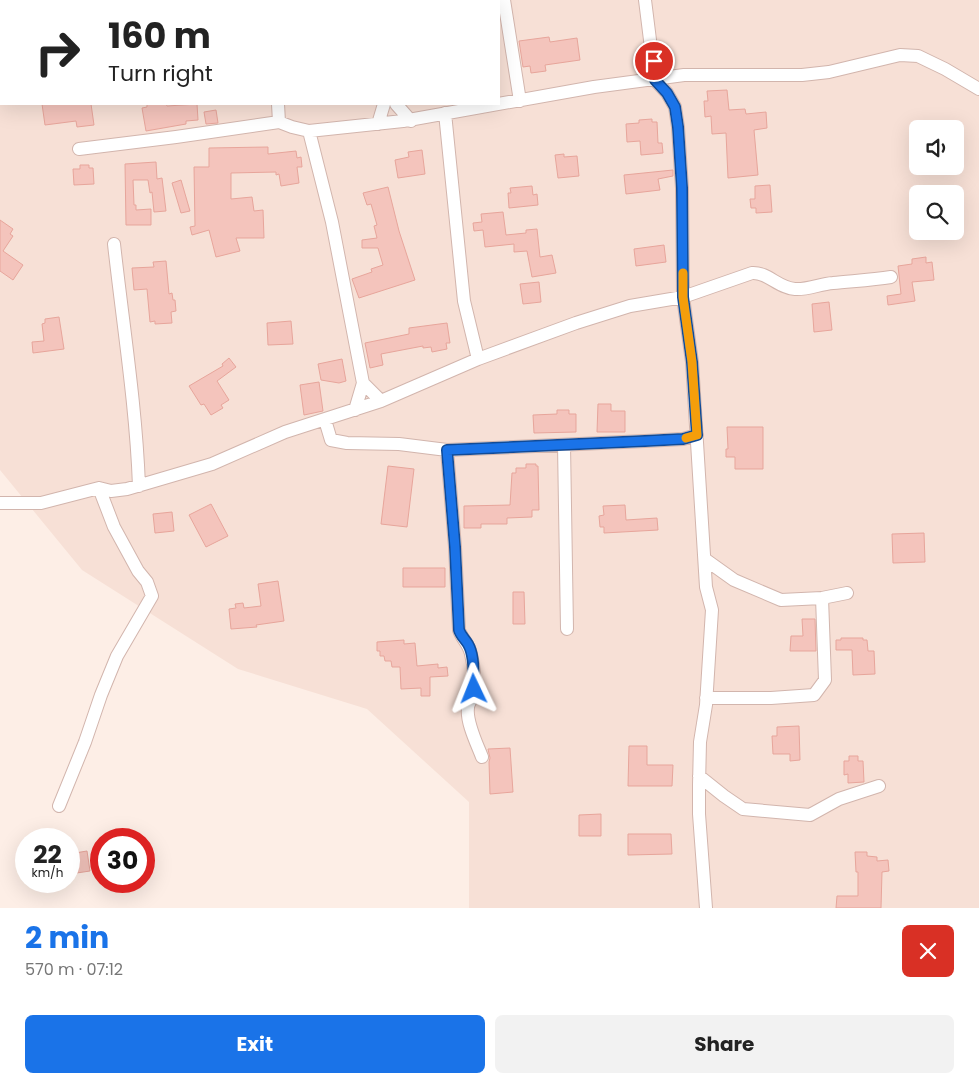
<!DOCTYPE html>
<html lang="en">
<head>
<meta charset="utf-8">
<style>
  body { margin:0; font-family:Poppins,sans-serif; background:#f2f2f2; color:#222; height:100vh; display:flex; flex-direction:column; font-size:19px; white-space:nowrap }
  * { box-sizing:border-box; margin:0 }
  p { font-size:16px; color:#767676 }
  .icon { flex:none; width:28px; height:28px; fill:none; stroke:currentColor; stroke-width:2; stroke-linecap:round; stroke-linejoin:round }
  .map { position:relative; height:908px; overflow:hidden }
  .sheet { display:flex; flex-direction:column; background:#fff; flex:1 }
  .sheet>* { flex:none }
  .top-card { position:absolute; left:0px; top:0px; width:500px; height:105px; box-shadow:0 5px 20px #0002; background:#fff; color:#222; overflow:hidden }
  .tools { position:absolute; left:909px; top:120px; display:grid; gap:10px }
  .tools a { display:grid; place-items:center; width:55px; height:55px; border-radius:8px; background:#fff; box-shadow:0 5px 20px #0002; font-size:25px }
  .speed { position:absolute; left:15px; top:828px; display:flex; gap:10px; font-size:25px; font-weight:700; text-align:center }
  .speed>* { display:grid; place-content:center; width:65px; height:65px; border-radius:50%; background:#fff; box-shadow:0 5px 20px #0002; line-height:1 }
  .speed small { font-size:12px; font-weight:400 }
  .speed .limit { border:8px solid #d22; background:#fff; color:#111 }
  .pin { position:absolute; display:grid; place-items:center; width:42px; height:42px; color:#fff; margin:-21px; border:2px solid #fff; border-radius:50%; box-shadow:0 1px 5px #0007 }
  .me { position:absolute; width:55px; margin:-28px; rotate:358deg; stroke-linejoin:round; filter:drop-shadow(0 0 4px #0008) }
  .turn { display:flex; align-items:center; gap:18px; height:105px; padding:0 25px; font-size:22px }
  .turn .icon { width:65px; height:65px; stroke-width:2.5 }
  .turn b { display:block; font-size:35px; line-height:42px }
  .round { display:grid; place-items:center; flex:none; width:52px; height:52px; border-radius:8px; background:#f2f2f2 }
  .overview { display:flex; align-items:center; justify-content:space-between; height:85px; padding:0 25px }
  h1 { font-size:30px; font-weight:700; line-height:38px; color:#1a73e8 }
  .button { display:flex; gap:10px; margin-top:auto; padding:10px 25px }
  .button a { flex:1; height:58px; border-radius:8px; background:#1a73e8; color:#fff; font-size:20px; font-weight:700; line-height:58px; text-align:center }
  .button a+a { background:#f2f2f2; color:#222 }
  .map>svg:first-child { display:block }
  .residential { fill:#f7e0d6; fill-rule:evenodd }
  .building { fill:#f4c4bc; stroke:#e7a59b }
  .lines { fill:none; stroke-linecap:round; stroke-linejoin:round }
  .minor-casing { stroke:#d2b5ad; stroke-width:14 }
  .minor { stroke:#fff; stroke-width:12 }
  .route-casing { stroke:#114b97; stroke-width:12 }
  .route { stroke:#1a73e8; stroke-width:9 }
  .slow { stroke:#f59e0b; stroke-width:9 }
</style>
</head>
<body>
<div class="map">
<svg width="979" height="908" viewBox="0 0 979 908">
  <rect width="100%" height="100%" fill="#fdeee6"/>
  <!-- residential -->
  <path class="residential" d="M0,0h979v908h-510v-106l-102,-93 -129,-40 -156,-99 -82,-100zM1,1h498v103h-498zM918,129h37v37h-37zM918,194h37v37h-37z"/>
  <!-- building -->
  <path class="building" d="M549,37l1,5 27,-4 3,22 -35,5 1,6 -15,2 -1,-7 -7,1 -4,-26z
    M727,90l2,20 16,-1 1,5 20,-2 1,16 -13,2 4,45 -30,3 -2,-45 -14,1 -1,-18 -6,1 -1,-16h4l-1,-10z
    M42,104h49l3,21 -17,2 -1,-6 -31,4z
    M147,104h19l1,2 30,-2 1,16 -12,1v3l-40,7 -4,-23 5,-1z
    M216,110l2,13 -12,1 -2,-12z
    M652,119v3h5l1,21h4l1,10 -22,2 -1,-14 -13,1 -1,-18 13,-1v-3z
    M268,147v7l28,-3 1,7 4,-1 1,10h-5l2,16 -18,3 -2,-12 -3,1v-3l-45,1v26l21,-2 2,14 9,-1 1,28h-28l4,13 -24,6 -7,-27 -17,5 -2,-8 5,-1 -1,-59h15v-19z
    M422,150l3,24 -27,4 -3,-18 14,-3 -1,-5z
    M564,154v3l13,-1 2,20 -21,2 -3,-23z
    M156,162l1,17 5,-1 4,33 -12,1 -2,-20 -2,1 -2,-13h-15l1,25h2v5l15,-1v16h-25l-1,-61z
    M80,165h9v3h4l1,16 -20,1 -1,-16h7z
    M673,170v6l-15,3 2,11 -34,4 -2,-19z
    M181,180l9,31 -9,2 -9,-30z
    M770,185l2,27 -16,1v-5h-5l-1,-9h5v-13z
    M532,186l1,9 4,-1 1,11 -29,3 -1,-15h3l-1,-5z
    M388,187l11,44 16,49 -56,18 -7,-19 20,-7 -1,-3 12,-4 -5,-17h-16v-8l15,-2 -3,-12 3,-1 -6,-21 -4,1 -4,-12z
    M503,212l3,23 20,-2v-3l11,-1 3,28 12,-2 4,18 -24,4 -5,-26 -13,1v-8l-29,3 -2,-17 -9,1 -1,-8 9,-1 -1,-8z
    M0,220l13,9 -3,5 3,2 -10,15 20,14 -10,15 -13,-9z
    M664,245l2,17 -30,4 -2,-17z
    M926,257v6l6,-1 2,18 -22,2 3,19 -27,4 -1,-9 14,-2 -3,-28 14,-2v-5z
    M166,261l3,33 3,-1 1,7h2l1,11 -5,1 1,11 -17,1v-3l-5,1 -3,-33 -13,1 -2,-22 22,-1 -1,-5z
    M539,282l2,20 -18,2 -3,-20z
    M829,302l3,28 -18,2 -2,-28z
    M59,317l5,32 -31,4 -1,-11 12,-1 -2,-17 3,-1v-4z
    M291,321l2,23 -25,1 -1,-22z
    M447,323l3,20h-4l1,6 -15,3 -1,-5 -8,1v-2l-42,8 2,11 -13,3 -5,-25 44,-9v-6z
    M229,358l7,9 -19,14 12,19 -8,5 2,3 -12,7 -7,-11 -3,1 -12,-19 34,-20 -1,-2z
    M342,359l4,22 -7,2 -18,-3 -3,-16z
    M319,382l4,29 -19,4 -4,-30z
    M598,404h13v7h14v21h-28z
    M557,410h12v4h7v18l-42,1 -1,-18 24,-1z
    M727,427h36v42h-28v-12h-9v-8h2z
    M526,464h10v2h2l1,44h-7v7l-25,1v6h-26v4h-17v-22l46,-1 2,-32h4v-5h10z
    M388,466l26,3 -7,58 -26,-3z
    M211,504l17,32 -22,11 -17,-32z
    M625,505l1,15 31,-2 1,12 -54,3v-6h-4l-1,-11 5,-1 -1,-9z
    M172,512l2,19 -19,2 -2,-19z
    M924,533l1,29 -32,1 -1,-29z
    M403,568h42v19h-42z
    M278,581l6,40 -28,4 1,2 -26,2 -2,-20 7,-1 -1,-4 8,-1 1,5 17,-2 -3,-22z
    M513,592h11l1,32h-12z
    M802,619h13l1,32h-26l1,-15h12z
    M841,638h22v2h4l1,11h6l1,23 -22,1 -1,-25h-16v-10h5z
    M404,640v4l11,-1 2,23 21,-2v4l9,-1 1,9 -18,1v19h-9v-8l-20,1 -1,-22h-8l-1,-6h-6l-1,-5h-4v-5h-3v-9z
    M799,726l1,34 -10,1v-7h-17l-1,-18h5v-9z
    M629,746h18v19h26l-1,21h-44z
    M510,748l3,44 -23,2 -1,-32 1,-4 -2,-9z
    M849,756h9v5h5l1,21 -16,1v-9l-4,1v-14h5z
    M601,814v22h-22v-21z
    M628,834h43l1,20 -44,1z
    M87,851l3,20 -20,3 -1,-20z
    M855,852h12v4l10,1v4l11,-1 1,11 -7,1 -1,36h-45l1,-12h21v-24h-2z"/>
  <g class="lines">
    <!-- minor casing -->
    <g class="minor-casing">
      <path id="minor" d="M380,0l1,1
        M504,0l16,101
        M645,0l10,80 12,13 8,14 3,20 4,61 1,109 9,65 14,225 6,23 -6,95 -6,37 -1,43v29l7,94
        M262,1l4,-1
        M278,104l1,18
        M396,104l15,17
        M445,113l19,188 14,58
        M378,124l6,-20
        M309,131l23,91 31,161 -8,27
        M79,149l97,-12 103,-15 13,5 17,4 94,-10 191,-34 90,-12h118l27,-3 71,-17 18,1 27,13 34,20
        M114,244c9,81 22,161 25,242
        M363,383l18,18
        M325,420l6,20 16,3 52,1 48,6 198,-9 38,-2 14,-4
        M564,445l3,184
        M447,450l8,97 4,83c3,9 10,14 12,24 3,12 5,31 1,43 -1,4 -4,7 -4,11 -2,14 9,36 14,49
        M0,503h41l58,-15 12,3 16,-2 85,-25 73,-32 96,-31 97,-42 98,-36 54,-17 53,-9 69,-24c16,-1 26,15 43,16 12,1 25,-5 38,-6 19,-2 39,-3 58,-6
        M706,560l28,20 47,20 41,-2 25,-5
        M706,698h65l43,-3 11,-15 -3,-82
        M699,776l25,20 19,13 67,6 29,-16 40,-13
        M59,806l26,-64 16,-47 16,-39 35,-60 -5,-14 -9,-11 -24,-44 -15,-39"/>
    </g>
    <!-- minor -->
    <use href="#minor" class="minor"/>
  </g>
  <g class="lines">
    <!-- route casing -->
    <g class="route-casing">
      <path id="route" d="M474,689c-1,-14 1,-33 -6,-45 -3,-5 -7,-8 -9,-14l-4,-83 -8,-97 198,-9 38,-2 14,-4 -5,-73 -9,-65 -1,-109 -4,-61 -3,-20 -8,-14 -12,-13 -1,-19"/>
    </g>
    <!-- route -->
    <use href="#route" class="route"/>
    <!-- slow -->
    <path class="slow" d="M683,273v24l9,65 5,73 -11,3"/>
  </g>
</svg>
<div class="tools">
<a><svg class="icon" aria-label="sound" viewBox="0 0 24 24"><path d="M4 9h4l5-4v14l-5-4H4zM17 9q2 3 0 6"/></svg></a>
<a><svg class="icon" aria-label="search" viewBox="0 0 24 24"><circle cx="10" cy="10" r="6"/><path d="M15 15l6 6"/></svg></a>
</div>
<div class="speed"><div>22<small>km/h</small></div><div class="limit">30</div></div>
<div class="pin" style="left:654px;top:61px;background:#d93025"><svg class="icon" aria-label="arrive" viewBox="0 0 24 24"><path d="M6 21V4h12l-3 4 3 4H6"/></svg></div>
<svg class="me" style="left:474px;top:689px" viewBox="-20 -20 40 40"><path d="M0-17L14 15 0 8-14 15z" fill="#1a73e8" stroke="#fff" stroke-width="4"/></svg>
<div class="top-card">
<div class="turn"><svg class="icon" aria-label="right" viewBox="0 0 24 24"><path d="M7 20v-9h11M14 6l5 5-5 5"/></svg><div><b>160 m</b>Turn right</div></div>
</div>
</div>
<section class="sheet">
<div class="overview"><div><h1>2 min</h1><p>570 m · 07:12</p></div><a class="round" style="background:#d93025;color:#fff"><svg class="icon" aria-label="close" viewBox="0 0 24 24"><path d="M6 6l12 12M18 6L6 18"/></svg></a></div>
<div class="button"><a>Exit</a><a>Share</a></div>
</section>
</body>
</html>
